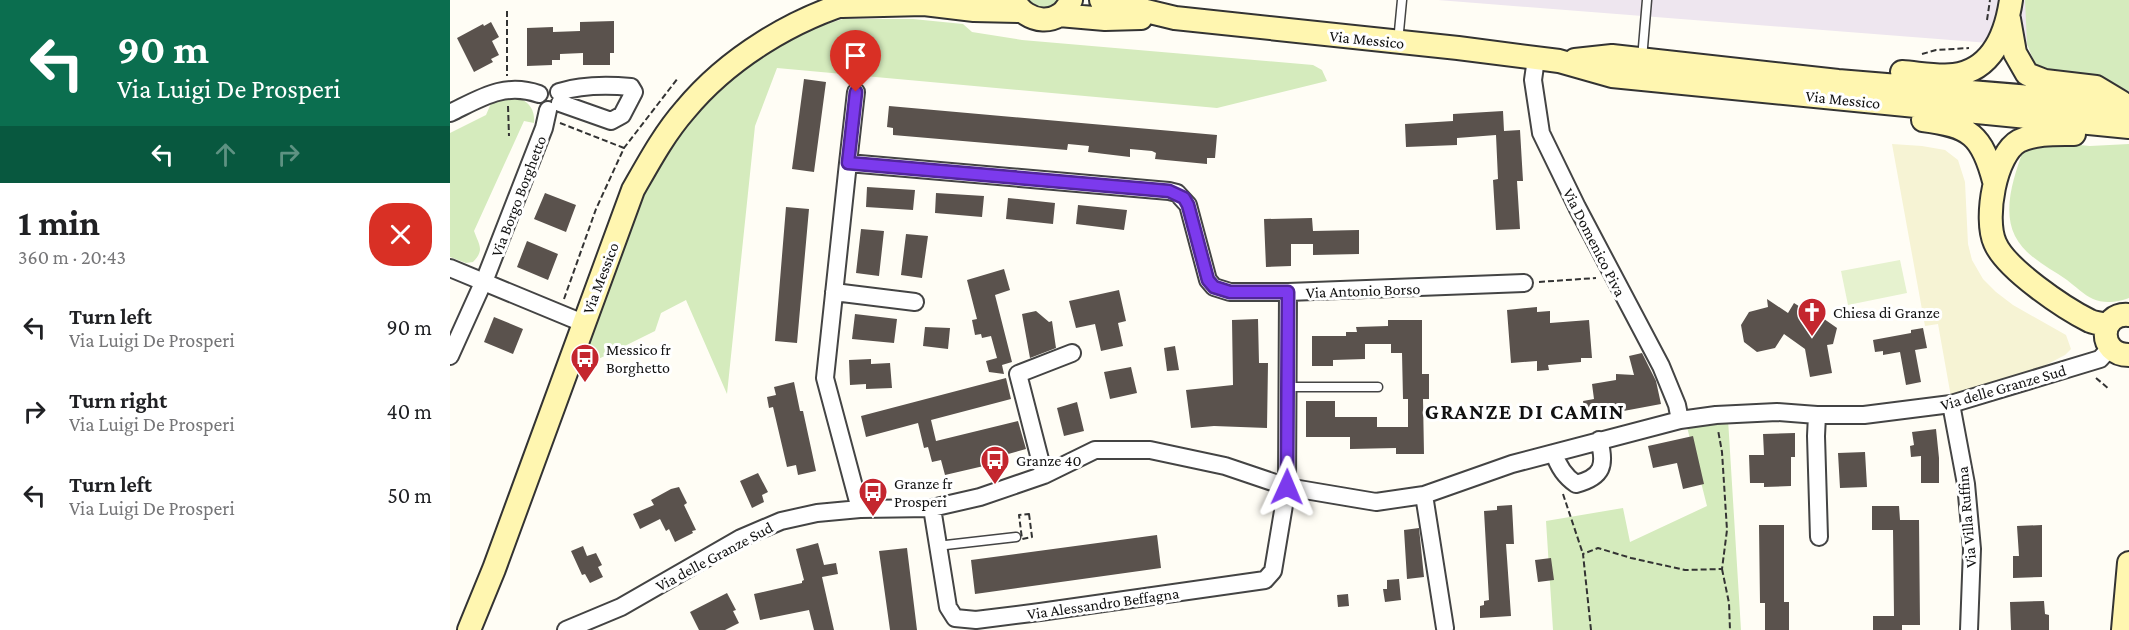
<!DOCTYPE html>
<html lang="en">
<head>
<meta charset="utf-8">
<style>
  body { margin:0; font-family:"Crimson Pro",serif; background:#f2f2f2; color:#202124; height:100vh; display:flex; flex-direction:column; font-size:22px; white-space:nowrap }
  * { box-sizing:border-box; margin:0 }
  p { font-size:20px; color:#757577 }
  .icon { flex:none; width:33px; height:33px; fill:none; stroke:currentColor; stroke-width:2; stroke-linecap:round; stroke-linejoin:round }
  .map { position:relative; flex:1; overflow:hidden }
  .drawer { display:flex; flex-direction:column; background:#fff; width:450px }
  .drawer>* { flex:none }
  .guide { background:#0b6e4f; color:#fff; overflow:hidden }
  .pin { position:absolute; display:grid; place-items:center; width:51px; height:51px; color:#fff; margin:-62px -26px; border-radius:50% 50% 50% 0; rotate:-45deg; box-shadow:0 0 6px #0007 }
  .pin .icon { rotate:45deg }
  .me { position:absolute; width:66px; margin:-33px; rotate:1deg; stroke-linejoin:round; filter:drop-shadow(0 0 4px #0008) }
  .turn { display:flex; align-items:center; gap:21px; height:126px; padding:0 18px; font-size:27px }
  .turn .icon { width:78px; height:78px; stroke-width:2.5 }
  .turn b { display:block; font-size:42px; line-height:51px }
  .lanes { display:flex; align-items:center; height:57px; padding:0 18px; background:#0003; justify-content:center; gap:30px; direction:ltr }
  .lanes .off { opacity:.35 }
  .round { display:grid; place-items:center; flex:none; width:63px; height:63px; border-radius:24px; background:#f2f2f2 }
  .headline { display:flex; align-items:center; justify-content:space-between; height:102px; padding:0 18px }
  h1 { font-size:36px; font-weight:700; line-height:45px }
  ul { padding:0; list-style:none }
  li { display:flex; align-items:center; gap:18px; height:84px; padding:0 18px }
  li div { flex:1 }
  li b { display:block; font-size:22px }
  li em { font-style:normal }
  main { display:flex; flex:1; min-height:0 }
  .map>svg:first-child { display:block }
  .industrial { fill:#eee6ef }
  .farmland { fill:#f6f3d4 }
  .green { fill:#d5ebbd }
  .pitch { fill:#e6f2cf }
  .building { fill:#5a524d }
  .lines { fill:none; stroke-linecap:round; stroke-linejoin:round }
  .lane-casing { stroke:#444; stroke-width:11 }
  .street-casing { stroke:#444; stroke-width:20 }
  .secondary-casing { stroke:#333; stroke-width:26 }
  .path { stroke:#333; stroke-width:2; stroke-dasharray:6 3; stroke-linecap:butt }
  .lane { stroke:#fff; stroke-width:8 }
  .street { stroke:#fff; stroke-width:16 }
  .secondary { stroke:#fff6b0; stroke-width:22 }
  .route-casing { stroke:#51269a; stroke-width:15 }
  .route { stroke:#7c3aed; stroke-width:10 }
  .labels { text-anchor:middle; stroke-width:6; stroke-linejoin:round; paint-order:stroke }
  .street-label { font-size:16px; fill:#111; stroke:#fff }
  .poi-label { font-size:16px; fill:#111; stroke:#fff; text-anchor:start }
  .district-label { font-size:22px; font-weight:bold; letter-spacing:1.5px; fill:#111; stroke:#fff }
</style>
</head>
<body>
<main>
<section class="drawer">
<div class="guide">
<div class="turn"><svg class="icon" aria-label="left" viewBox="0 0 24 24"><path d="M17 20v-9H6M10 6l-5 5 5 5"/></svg><div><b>90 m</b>Via Luigi De Prosperi</div></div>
<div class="lanes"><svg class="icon" aria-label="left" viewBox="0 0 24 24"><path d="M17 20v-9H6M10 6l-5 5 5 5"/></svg><svg class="icon off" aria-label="ahead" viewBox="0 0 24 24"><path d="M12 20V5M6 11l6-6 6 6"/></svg><svg class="icon off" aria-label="right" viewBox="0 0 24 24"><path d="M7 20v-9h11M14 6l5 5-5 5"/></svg></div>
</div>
<div class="headline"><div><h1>1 min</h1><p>360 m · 20:43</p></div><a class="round" style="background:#d93025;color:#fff"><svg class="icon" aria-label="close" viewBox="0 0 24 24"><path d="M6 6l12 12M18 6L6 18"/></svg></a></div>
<ul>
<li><svg class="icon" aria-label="left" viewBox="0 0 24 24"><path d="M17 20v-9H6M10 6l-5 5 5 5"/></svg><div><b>Turn left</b><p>Via Luigi De Prosperi</p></div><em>90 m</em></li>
<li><svg class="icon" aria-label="right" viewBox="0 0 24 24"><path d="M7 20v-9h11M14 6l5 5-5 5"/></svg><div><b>Turn right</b><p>Via Luigi De Prosperi</p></div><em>40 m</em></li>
<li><svg class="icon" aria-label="left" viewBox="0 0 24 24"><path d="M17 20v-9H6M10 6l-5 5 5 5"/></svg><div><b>Turn left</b><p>Via Luigi De Prosperi</p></div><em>50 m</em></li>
</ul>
</section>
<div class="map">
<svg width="1679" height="630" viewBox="0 0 1679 630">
  <rect width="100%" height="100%" fill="#fffdf5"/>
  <!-- industrial -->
  <path class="industrial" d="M988,0h691v54z"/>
  <!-- farmland -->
  <path class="farmland" d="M1442,144l30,2 23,4 13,10 7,22 3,62 4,16 11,19 13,13 17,13 53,30 5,14 -6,6 -21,11 -93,31 -13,-73 -13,2z"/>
  <!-- green -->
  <path class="green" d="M579,0h29c-9,10 -21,11 -29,0z
    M1575,0h104v91l-30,-13 -62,-9 -10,-25z
    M393,19h70l50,5 9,8 50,8 291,25 9,5 5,11 -110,27 -440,-40 -22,58 -28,268 -41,-94 -25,13 -6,18 -97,48 71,-190 125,-143z
    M71,99c10,5 14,13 13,24l-10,-2 -50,110c5,14 11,19 -1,31l-7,1 -16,-6v-124l36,-18 6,-14z
    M1597,142l43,4 39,-2v154c-9,4 -26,6 -36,1 -9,-4 -18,-13 -26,-19 -19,-13 -41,-23 -52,-44 -13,-26 -1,-60 8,-85z
    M1235,419h43l13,211h-188l-7,-109 77,-13 7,34 77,-36z"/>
  <!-- pitch -->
  <path class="pitch" d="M1450,260l7,33 -59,12 -7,-34z"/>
  <!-- building -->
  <path class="building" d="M164,21v32h-4v12h-27v-12l-23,1v6h-8v5l-25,1v-38l26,-1v5l27,-1v-9z
    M41,22l8,15 -7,4 7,14 -8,4 2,3 -19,10 -17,-34 26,-14 1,2z
    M354,79l22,3 -12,90 -22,-3z
    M439,106l328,29 -2,23h-8v6l-52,-5 1,-6 -4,-2 -22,-2v8l-42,-5 1,-6 -21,-2 -1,6 -174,-15v-7l-6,-1z
    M1053,111l1,20 16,-1 3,51h-6l3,48 -24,1 -3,-50 5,-1 -2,-44 -39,3v7l-51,2 -1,-23 48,-3v-7z
    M417,187l48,3 -2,20 -47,-3z
    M95,193l31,12 -10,27 -32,-13z
    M486,193l48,3 -2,21 -47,-4z
    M558,198l47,5 -2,21 -47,-5z
    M628,205l49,5 -3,20 -48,-6z
    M336,207l23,2 -12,134 -22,-2z
    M862,218l1,13 46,-1v24l-46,1v-11h-22v22l-25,1 -2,-48z
    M411,229l23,2 -5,45 -23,-3z
    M456,234l22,2 -6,42 -21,-3z
    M77,241l31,13 -10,26 -31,-13z
    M554,269l6,21 -15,5 17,67 -10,3 2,9 -15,-2 -3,-11 11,-3 -6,-22 -9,2 -1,-4 -6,1 -3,-15 5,-1 -10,-39z
    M669,290l7,31 -8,2 5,23 -22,5 -6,-27 -19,4 -7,-27z
    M1317,299l21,14 6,-10 11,7 2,-3 30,21 -4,16 -6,1 5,28 -22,4 -5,-28 -21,-15 -9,14 -18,4 -13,-10 -3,-17 8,-13 19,-5z
    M1087,307v5l13,-1v12l39,-3 3,38h-11v4l-33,3 1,5 -12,1v-10l-26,2 -4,-53z
    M586,311l13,11 3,-1 4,27 -26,10 -8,-44z
    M405,314l42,5 -3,24 -42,-4z
    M44,317l29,12 -10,25 -29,-12z
    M808,319l1,44h9l-1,65 -53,-2 -23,2 -5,-38 47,-5 -1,-65z
    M938,320h34v54h7v25h-6l1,55h-28v-6l-46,1v-12h-44v-36h29v16h42v10h31v-28h-5l-1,-46h-11v-9h-26v15l-32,1v6h-21v-30h34v-4h11l-1,-5 32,-1z
    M475,327l25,1 -2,21 -25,-3z
    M1473,328l4,20 -12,2 6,32 -15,3 -6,-33 -17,3v-4l-8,1 -2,-12 38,-7v-3z
    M725,346l4,24 -12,1 -3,-23z
    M1192,353l14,28 5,23 -75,14 -3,-17 11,-2 -2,-15 24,-4v-6l18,1 -5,-19z
    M421,359v5l19,-1 2,25 -26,1v-5l-16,1 -1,-25z
    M681,367l6,26 -27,6 -6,-27z
    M556,378l5,21 -80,21 5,21 82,-20 8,28 -39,11 1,5 -43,10 -4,-15 -9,2 -4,-15 -4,1 -6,-25 -52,14 -5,-21z
    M344,382l6,29h3l13,60 -18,4 -2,-10 -9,2 -14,-60 -4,1 -2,-11 9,-2 -2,-8z
    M627,402l7,29 -20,5 -7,-28z
    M1486,429l3,29v25h-18v-27l-10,1 -1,-11 4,-1 -2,-13z
    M1345,433v24h-4v29l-27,1v-4h-14l-1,-28h15l-1,-21z
    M1243,436l11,48 -21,5 -6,-26 -24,5 -5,-22z
    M1415,452l2,35 -27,1 -2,-35z
    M308,473l10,19 -6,3 2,7 -12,6 -12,-27z
    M229,487l8,16 -3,2 12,25 -4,1 1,2 -18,9 -6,-13 -3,2 -6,-12 -20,10 -7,-15 21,-9 -3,-5 20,-11z
    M1062,505l2,39h-8l5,72 -31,2v-12l4,-1v-4l5,-1 -5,-89 13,-1v-4z
    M1422,506h27l1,14h19l1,105h-18v5h-29v-14h21l-1,-86h-21z
    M1309,525h25v77h5v28h-24v-27h-5z
    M1592,525v52l-29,1v-22h6l-2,-30z
    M969,528l5,49 -17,2 -3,-49z
    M707,535l4,33 -186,26 -4,-34z
    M368,543l6,22 12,-2 2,11 -16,3 12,53h-20l-5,-20 -49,10 -6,-26 48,-11v-2l2,-1 -8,-31z
    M133,546l4,10 9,-3 6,12 -4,2 5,10 -13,6 -5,-9 -3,1 -11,-24z
    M457,548l10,82h-27l-11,-79z
    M1101,558l3,22 -16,2 -3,-22z
    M949,579l2,21 -16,2 -2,-13h4v-9z
    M277,593l9,17 -3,1 6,12 -14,7h-26l-9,-18z
    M898,594l1,12 -11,1 -1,-12z
    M1594,601l1,13 4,1v15h-38l-1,-28z"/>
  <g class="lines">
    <!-- lane casing -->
    <g class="lane-casing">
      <path id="lane" d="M948,42l4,-42
        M1192,59l5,-59
        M838,387h90
        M487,546l79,-9"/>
    </g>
    <!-- street casing -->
    <g class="street-casing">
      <path id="street" d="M1086,59l-3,21 8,53 36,74 84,159 16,39 3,15
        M109,92c22,-7 49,-7 72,-5l3,5 -12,23 -11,6 -51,-18
        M0,113c31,-15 54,-31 89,-19
        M398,163l8,-71
        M0,268l133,55
        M384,292l81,10
        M0,356l37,-82 57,-146 4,-18
        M1501,404l15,80 6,65 -3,81
        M1367,415l-1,21 3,101
        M1104,453c4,13 10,23 22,31 27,-7 30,-19 23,-44
        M594,475l-26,-101 54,-21
        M974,495l21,133
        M482,508l16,99 7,11 21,2 64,-8 225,-32 8,-9 14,-84 1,-195 236,-9
        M410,509l-35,-131 23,-215 321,28 8,2 11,12 20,75 6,7 16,5h58
        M116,630l55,-23 120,-69 40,-17 36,-8 43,-4 72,-1 48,-11 64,-22 51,-25h55l75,16 62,21 89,15 48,-7 88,-31 168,-44 36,-5 61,-3 40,3h47l87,-11 149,-45 10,-11"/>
    </g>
    <!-- secondary casing -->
    <g class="secondary-casing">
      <path id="secondary" d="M564,0c12,24 46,28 57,0
        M651,0l74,18 283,30 101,13 53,15 517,51
        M392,6l82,-2 50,6 46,1
        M609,15l46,4 36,-1
        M1559,19l6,34 12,21 18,7 51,6 25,15
        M1125,60l37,-4 226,25 291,24
        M1452,72c16,1 35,5 52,3 38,-5 52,-41 57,-75
        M1473,120c47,6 59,15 71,61
        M1624,134c-19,0 -38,-1 -55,7 -24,13 -35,78 -24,102 11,26 69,65 95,78 5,2 12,3 18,4
        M1679,315c-30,-3 -32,40 0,40
        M19,630l25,-61 139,-379c16,-28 31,-56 52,-80 43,-52 109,-92 173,-110
        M1673,630l6,-67"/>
    </g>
    <!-- path -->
    <path class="path" d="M57,11v65
      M1537,20l3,-20
      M1472,54l14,-4 33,-2
      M58,106l1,30
      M110,123l64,25
      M1089,282l57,-4
      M114,299l32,-90 28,-61 54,-70
      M1646,378l13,11
      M1113,494l20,60
      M579,514l3,23 -10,2 -3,-24z
      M1272,569l7,34 1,27
      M1141,630l-8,-76 15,-6 33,10 54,12 37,-1 5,-39 -5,-78 -4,-22"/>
    <!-- lane -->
    <use href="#lane" class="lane"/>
    <!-- street -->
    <use href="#street" class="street"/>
    <!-- secondary -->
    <use href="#secondary" class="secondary"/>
  </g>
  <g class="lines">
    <!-- route casing -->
    <g class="route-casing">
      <path id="route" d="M406,92l-8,71 321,28 15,7 4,7 20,75 6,7 16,5h58l-1,195"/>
    </g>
    <!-- route -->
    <use href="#route" class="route"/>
  </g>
  <!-- icons -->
  <defs>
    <g id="church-pin" transform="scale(1.5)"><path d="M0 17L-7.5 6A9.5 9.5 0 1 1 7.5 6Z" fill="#c4262e" stroke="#fff"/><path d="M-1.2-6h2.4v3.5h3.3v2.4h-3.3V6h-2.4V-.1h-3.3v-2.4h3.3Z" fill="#fff"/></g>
    <g id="bus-pin" transform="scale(1.5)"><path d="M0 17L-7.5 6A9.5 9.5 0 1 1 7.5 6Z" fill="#c4262e" stroke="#fff"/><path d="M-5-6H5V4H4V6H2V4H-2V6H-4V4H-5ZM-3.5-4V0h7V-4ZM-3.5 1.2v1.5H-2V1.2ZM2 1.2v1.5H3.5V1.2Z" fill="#fff"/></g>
  </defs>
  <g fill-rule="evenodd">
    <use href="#church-pin" x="1362" y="312"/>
    <use href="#bus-pin" x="135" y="358"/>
    <use href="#bus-pin" x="545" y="460"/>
    <use href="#bus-pin" x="423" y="492"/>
  </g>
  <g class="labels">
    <!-- street labels -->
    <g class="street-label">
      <text transform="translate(917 39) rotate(6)" y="6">Via Messico</text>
      <text transform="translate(1393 99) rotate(6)" y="6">Via Messico</text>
      <text transform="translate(68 196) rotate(-69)" y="6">Via Borgo Borghetto</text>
      <text transform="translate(1145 242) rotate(63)" y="6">Via Domenico Piva</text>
      <text transform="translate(150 278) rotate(-69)" y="6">Via Messico</text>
      <text transform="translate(913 290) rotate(-2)" y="6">Via Antonio Borso</text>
      <text transform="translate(1553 387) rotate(-16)" y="6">Via delle Granze Sud</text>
      <text transform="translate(1516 517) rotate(-95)" y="6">Via Villa Ruffina</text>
      <text transform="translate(264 556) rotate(-28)" y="6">Via delle Granze Sud</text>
      <text transform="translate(653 603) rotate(-8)" y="6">Via Alessandro Beffagna</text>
    </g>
    <!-- poi labels -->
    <g class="poi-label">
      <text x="1383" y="318">Chiesa di Granze</text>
      <text x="156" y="355">Messico fr<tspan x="156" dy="18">Borghetto</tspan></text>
      <text x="566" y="466">Granze 40</text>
      <text x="444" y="489">Granze fr<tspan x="444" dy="18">Prosperi</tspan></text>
    </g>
    <!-- district labels -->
    <g class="district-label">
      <text x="1075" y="419">GRANZE DI CAMIN</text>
    </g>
  </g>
</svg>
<div class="pin" style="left:406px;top:92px;background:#d93025"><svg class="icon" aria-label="arrive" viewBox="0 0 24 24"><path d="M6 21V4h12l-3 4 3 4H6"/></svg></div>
<svg class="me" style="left:837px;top:487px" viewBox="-20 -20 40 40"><path d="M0-17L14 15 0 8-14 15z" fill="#7c3aed" stroke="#fff" stroke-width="4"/></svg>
</div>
</main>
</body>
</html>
